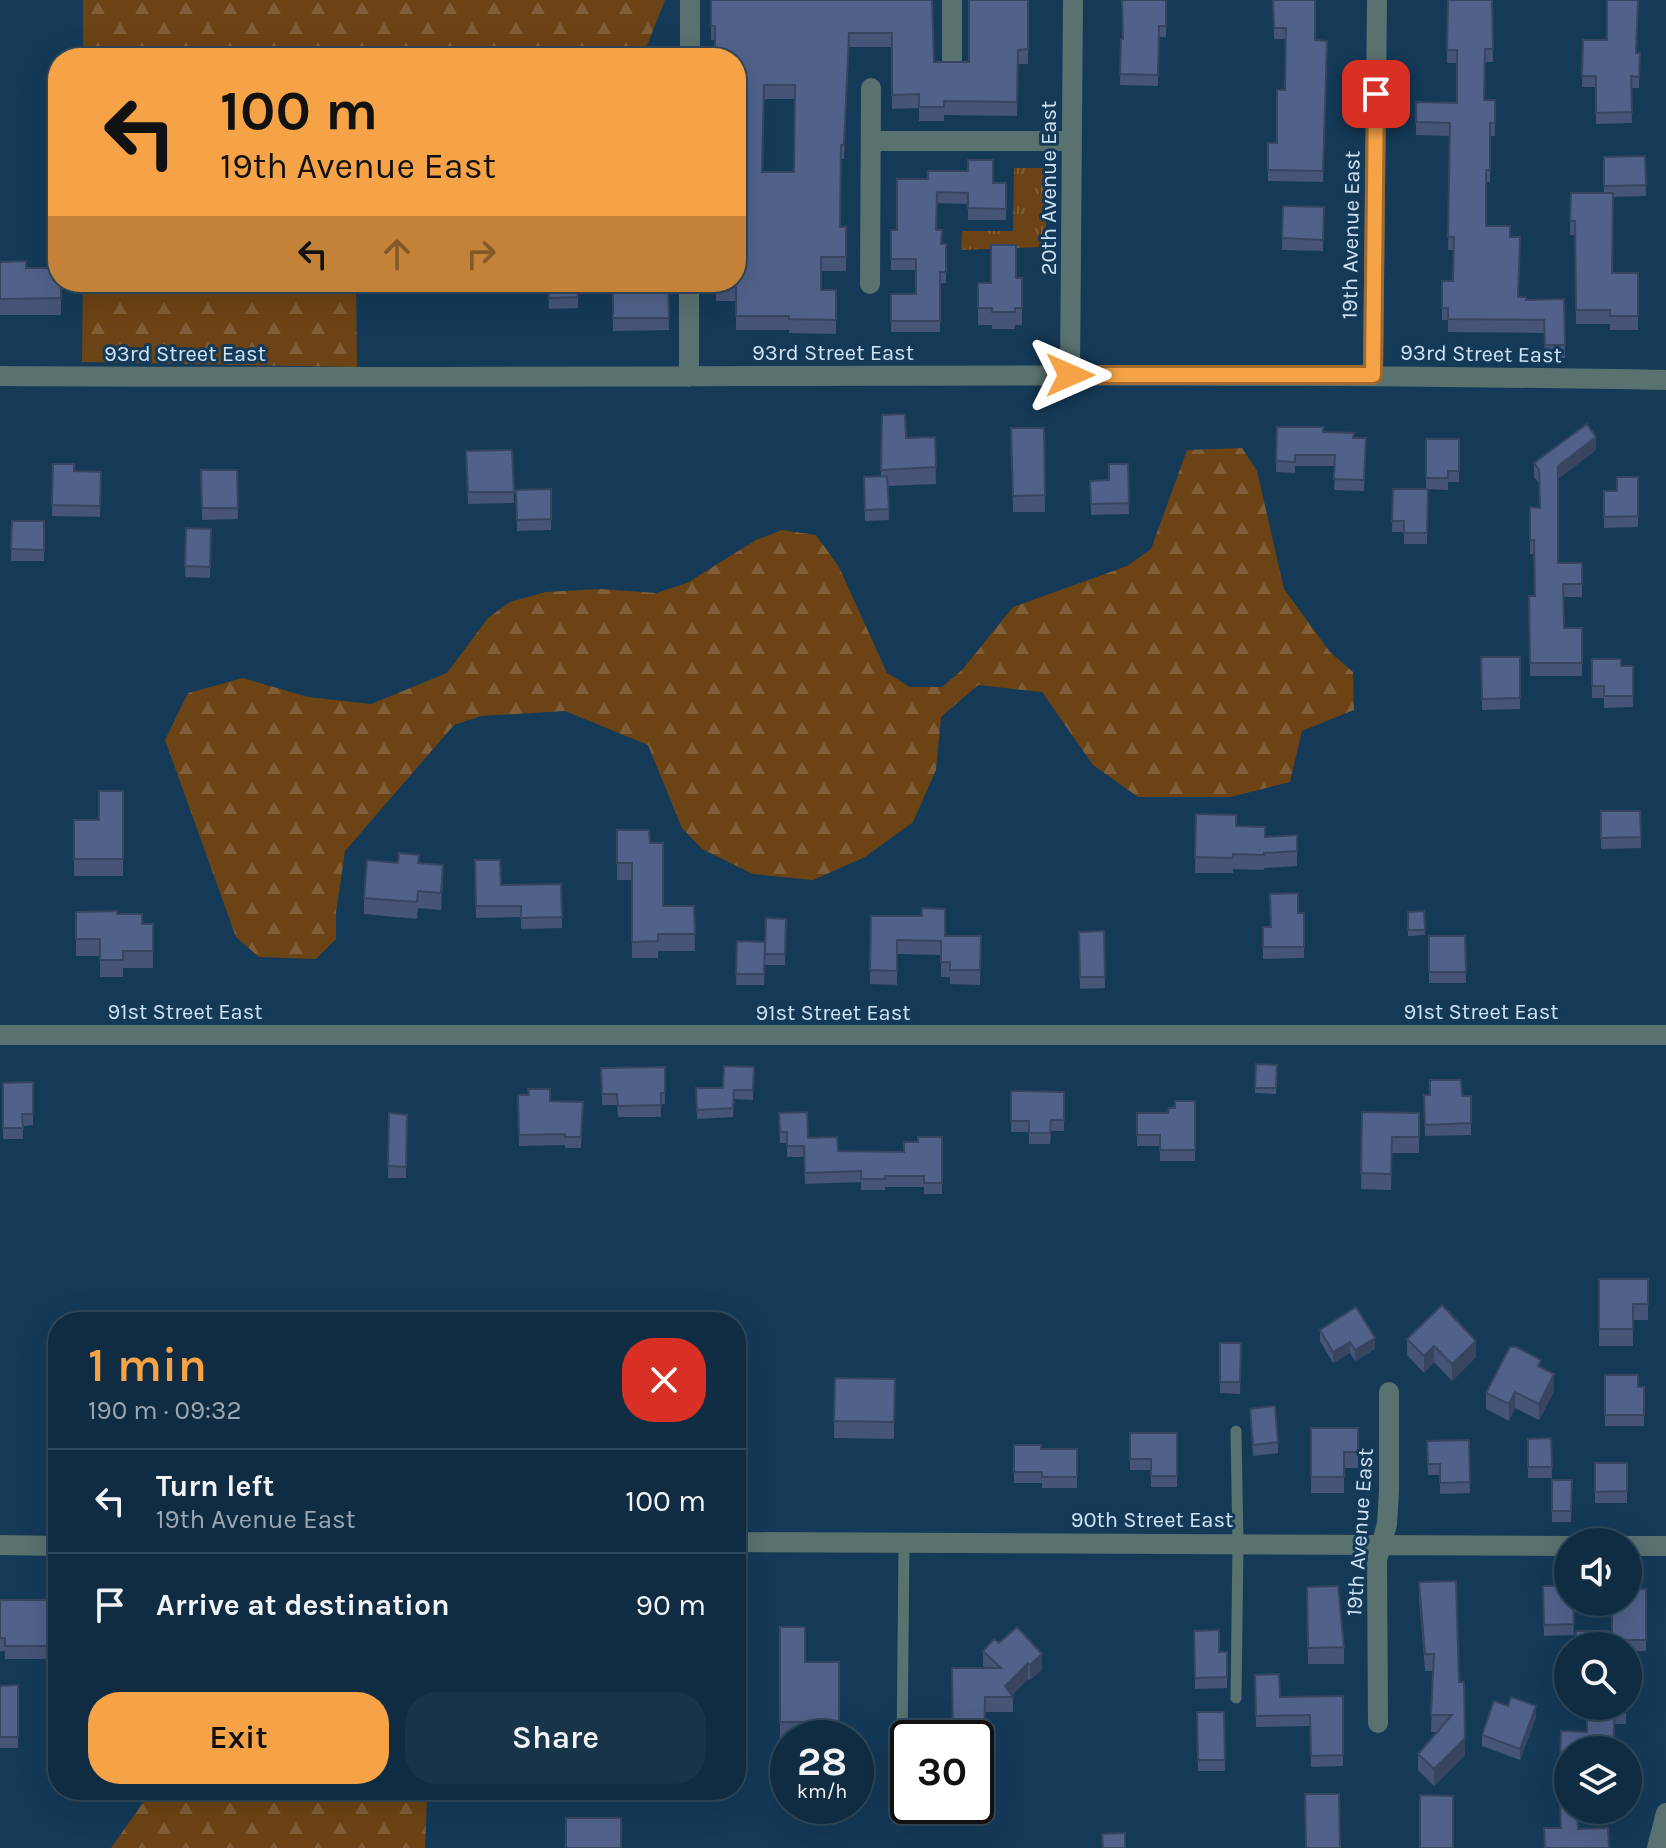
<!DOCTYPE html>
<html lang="en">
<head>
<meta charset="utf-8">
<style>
  body { margin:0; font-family:Karla,sans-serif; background:#183449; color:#f1f3f6; height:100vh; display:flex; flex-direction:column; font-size:30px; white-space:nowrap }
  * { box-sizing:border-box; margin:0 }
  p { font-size:26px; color:#9ba7b2 }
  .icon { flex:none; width:44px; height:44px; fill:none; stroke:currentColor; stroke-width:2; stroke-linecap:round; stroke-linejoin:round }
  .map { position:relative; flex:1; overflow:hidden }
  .side { position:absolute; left:48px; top:1312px; width:698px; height:488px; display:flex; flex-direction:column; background:#0f2c42; border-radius:32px; box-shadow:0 8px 32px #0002,0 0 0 2px #2f485b }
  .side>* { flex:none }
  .banner { position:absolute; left:48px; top:48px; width:698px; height:244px; border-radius:32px; box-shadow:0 8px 32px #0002,0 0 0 2px #2f485b; background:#f5a346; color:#111; overflow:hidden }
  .controls { position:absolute; left:1554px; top:1528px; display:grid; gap:16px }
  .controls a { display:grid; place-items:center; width:88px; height:88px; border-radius:50%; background:#0f2c42; box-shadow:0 8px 32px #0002,0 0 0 2px #2f485b; font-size:40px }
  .speed { position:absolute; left:770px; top:1720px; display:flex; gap:16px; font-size:40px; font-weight:700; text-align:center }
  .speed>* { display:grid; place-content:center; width:104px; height:104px; border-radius:50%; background:#0f2c42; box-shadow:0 8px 32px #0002,0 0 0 2px #2f485b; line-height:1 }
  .speed small { font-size:20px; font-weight:400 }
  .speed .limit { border:4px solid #111; border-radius:12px; background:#fff; color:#111 }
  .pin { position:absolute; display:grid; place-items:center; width:68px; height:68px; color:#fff; margin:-34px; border-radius:16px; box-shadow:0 4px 12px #0006 }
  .me { position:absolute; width:88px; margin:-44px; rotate:90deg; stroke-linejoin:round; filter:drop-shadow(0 0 6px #0008) }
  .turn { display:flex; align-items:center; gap:28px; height:168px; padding:0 40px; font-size:36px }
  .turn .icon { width:104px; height:104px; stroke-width:2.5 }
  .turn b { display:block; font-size:56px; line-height:68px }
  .lanes { display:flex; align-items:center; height:76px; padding:0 40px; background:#0003; justify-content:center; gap:40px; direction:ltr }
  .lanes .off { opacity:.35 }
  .round { display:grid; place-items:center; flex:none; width:84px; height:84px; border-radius:32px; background:#183449 }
  .overview { display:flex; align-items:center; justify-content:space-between; height:136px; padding:0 40px }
  h1 { font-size:48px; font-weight:600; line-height:60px; color:#f5a346 }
  .primary-button { display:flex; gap:16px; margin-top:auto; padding:16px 40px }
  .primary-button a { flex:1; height:92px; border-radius:32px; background:#f5a346; color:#111; font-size:32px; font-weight:600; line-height:92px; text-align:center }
  .primary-button a+a { background:#183449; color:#f1f3f6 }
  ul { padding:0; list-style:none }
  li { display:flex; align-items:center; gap:24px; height:104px; padding:0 40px; border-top:2px solid #2f485b }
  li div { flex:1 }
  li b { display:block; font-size:30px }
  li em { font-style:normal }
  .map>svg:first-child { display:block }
  .forest { fill:url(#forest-firs) }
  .park { fill:url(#park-tufts) }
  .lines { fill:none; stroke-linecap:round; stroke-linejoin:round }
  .service { stroke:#59726f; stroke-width:11 }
  .minor { stroke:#59726f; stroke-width:20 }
  .wall { fill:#455477; fill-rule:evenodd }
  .shaded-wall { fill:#384561 }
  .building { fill:#50628a; stroke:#384561; stroke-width:2; fill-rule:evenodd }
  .route-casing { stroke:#9f6a2e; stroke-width:20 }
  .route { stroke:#f5a346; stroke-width:14 }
  .labels { text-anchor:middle; stroke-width:6; stroke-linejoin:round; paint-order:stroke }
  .street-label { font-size:22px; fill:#cee3f6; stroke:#143a58 }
</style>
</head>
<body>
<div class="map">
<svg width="1666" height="1848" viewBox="0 0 1666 1848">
  <defs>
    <pattern id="forest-firs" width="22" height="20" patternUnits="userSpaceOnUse" patternTransform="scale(2)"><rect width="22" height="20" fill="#6c4314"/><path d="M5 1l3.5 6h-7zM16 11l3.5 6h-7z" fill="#805e37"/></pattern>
    <pattern id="park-tufts" width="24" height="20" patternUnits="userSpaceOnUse" patternTransform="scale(2)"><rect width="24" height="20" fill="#6c4314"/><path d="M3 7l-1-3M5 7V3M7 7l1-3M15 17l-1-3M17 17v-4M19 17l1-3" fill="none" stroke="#805e37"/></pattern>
  </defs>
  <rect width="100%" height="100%" fill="#143a58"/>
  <!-- forest -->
  <path class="forest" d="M83,0h582l-23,58h-559z
    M83,282h273l1,85 -275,-5z
    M1242,448l15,23 27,118 46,63 23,20 1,38 -52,21 -12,51 -59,15h-93l-45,-32 -51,-73 -64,-7 -37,32 -5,53 -23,52 -48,35 -52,23 -60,-6 -51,-25 -20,-21 -34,-83 -83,-34 -84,5 -27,9 -109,126 -9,61v27l-20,20 -57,-2 -23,-20 -71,-197 23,-47 55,-15 65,19 63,7 76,-31 41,-55 22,-16 36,-10 55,-3 55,4 31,-10 69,-43 26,-10 34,5 23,32 48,106 23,14h32l20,-17 51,-63 114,-41 24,-17 36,-99z
    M152,1790h270l5,7 -2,51h-314z"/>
  <!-- park -->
  <path class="park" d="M1014,168h32v79l-85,3 1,-19h51z"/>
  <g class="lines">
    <!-- service -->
    <path class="service" d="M1236,1431l2,113 -2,154
      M902,1751l2,-209"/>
    <!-- minor -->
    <path class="minor" d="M952,0v59
      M690,58v-58
      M871,141h201
      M870,284l1,-196
      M1070,375l3,-375
      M1373,375l4,-375
      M0,376c555,4 1111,-6 1666,4
      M689,377v-95
      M0,1035h1666
      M736,1542l832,4
      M0,1545l58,1
      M1628,1546h38
      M1378,1723l-1,-163 10,-36 2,-33v-99
      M1657,1848l9,-35"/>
  </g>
  <!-- wall -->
  <path class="wall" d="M711,0h221l2,62h35l59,-62v64h-10l-1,52 -73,-1v6h-25v-13l-27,1v-62h-43l-5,112h-3l-1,68h6v44h-25v19h15v44l-47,-1v-3h-53v-29h-20v-19h20v-224l-21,-18h-4zM764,99h31l-1,73h-31z
    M1166,0v37h-7l-1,49 -38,-1 1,-46h2z
    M1273,0l42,40 12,1 -4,141 -55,-1v-38h9l8,-53 1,-51h-12z
    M1448,0h44l1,62h-8l-1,38h11v36h-5v46h-4v44l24,11 9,60 7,3 38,-1 1,59h-20l-1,-25 -96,-1v-12h-6v-39h11l1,-31h-6l2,-114 -34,-1v-13l41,-19v-40h-10z
    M1583,40l57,13 -1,35h-8l1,35 -36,1v-37h-14z
    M1645,156l1,40 -33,1 -1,76h26v57h-28v-6h-34l-1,-89h-5l1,-42h33v-36z
    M897,179l109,4v37h-38v-16l-31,-1 -1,27 5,14h5v39h-6v49h-49v-38h25v-24h-25v-40h6z
    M1283,206l41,1 -1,44 -41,-1z
    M0,262l26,6 35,14v33h-61z
    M1016,278h6v47h-7v4h-23v-4h-14v-42h13z
    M548,282h30v26l-29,1z
    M668,282l1,48 -56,1v-42z
    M1277,427l46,5 30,6h13l-2,53 -30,-1 1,-24h-40v7l-19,-1z
    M1011,428h33l1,84h-32z
    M935,437l1,47 -48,2 1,34 -24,1 -1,-44 17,-1v-6l25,-32z
    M1426,439h33v43h-11v8l-22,-1z
    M512,450l2,53 -46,1 -2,-53z
    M1596,450l-38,29v84h24v34h-18v31h18v48h-52l-1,-80h6l-1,-42h-4v-47l10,1 -1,-25 -5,-6v-14z
    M53,464l21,7 27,1 -1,45 -48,-1z
    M1128,464l1,50 -38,1 -1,-34 19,-1z
    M201,470h36l1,49 -36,1z
    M1638,477v50l-34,1v-37h13z
    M551,489v41l-34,1 -1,-41z
    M1393,489h35l-1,55h-23v-12h-12z
    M12,521h32v40h-33z
    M186,528l25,1 -1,49 -25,-1z
    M1481,657h39v52l-38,1z
    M1592,659l29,7h12v41l-29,1v-10h-12z
    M123,791v85h-49v-56h25z
    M1601,811h39l1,37 -40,1z
    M1196,814l40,12 29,11 32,-2v31l-33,2v2l-31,-1v4h-38z
    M617,830l33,13 13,63h31l1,45h-37v7h-26v-78h-15z
    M475,860l26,25 60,-1 1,44 -41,1v-12l-45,1z
    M398,863h21l24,19 -2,28 -23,-2 -1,11 -53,-5v-16z
    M1424,911l1,24 -17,1v-24z
    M76,912l41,2 25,10h11v44h-30v9h-23v-21h-24z
    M1298,913h6v45l-41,1v-32h8z
    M871,916l74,20h36l-1,49 -30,-1v-7h-9v-22l-44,-1v31l-27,-1z
    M786,919l-1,46h-20v-11l-1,31h-28l1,-44 28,1z
    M1104,931l1,57 -25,1 -1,-57z
    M1429,936h36l1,47h-37z
    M1277,1065l-1,29 -21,-1v-5z
    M665,1067v37h-4v13h-43l-1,-12h-15l-1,-37z
    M754,1067l-1,33 -19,-1 -1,18 -36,2 -1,-31h27z
    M33,1082v43l-10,1v13h-20v-56z
    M1011,1091l53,1v39h-13l-1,13h-21v-12h-18z
    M518,1095l32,6 33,1 -2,46h-16v-3l-46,1z
    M1424,1095l47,1v39l-46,1z
    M1195,1101v60h-35v-15h-23v-33h31l7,-5z
    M1362,1112l57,1v40h-27l-1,37 -30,-1z
    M389,1113l18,2 -1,63h-18z
    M779,1113l29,25 30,13 66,1 14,-10 24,-5v57h-18v-7h-39v3h-24v-8l-56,2 -1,-27h-17v-14h-7z
    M1599,1279h49v41h-15v26h-34z
    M1320,1330l55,19 -20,12 -5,-8 -17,10 -13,-22z
    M1407,1339l69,18 -24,24 -18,-19 -10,11 -17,-18z
    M1220,1343h21l-1,51 -20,-1z
    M1541,1367l13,24 -15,29 -24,-12 -6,13 -23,-12v-16z
    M1605,1375l33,12h6v39h-39z
    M835,1378l60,1 -1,60 -60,-1z
    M1250,1409l28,33v11l-25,3z
    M1311,1428h47v40h-14v25h-33z
    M1130,1433h47v54h-26v-17h-21z
    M1551,1438l1,40h-24v-39z
    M1469,1440l1,53 -30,1v-19h-12l-1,-34z
    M1014,1445l27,4h36v39h-35v-5h-28z
    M1595,1463h32v40h-32z
    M1552,1480h20l-1,42h-19z
    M1419,1582l40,100 6,73 -31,31 -16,-16v-16l20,-22h-7l2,-61h-8l-6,-73z
    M1543,1586l30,16 1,33 -30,1z
    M1307,1587l37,60v17h-36z
    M1646,1589v62h-18v-5h-16v-44z
    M58,1597v68h-6v-6h-47v-8h-5v-51h52z
    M780,1627l25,35h34v76l-59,1z
    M1194,1631l25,21h8v36l-32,1z
    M999,1643l43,27 -12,10 -2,-1 -16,16 1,2v15h-28l-1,56h-8v-30l9,-70 -2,-2v-15z
    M1255,1675l25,22 63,-1v70l-32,1 -1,-41 -54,1z
    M18,1685v63h-18v-62z
    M1508,1706l28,11 -16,43 -38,-14v-11z
    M1587,1706h39v18h-11l-1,23 6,1v2h-52v31h-8l1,-50 26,1z
    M1197,1712h27l1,59h-27z"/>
  <!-- shaded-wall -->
  <path class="shaded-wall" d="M1596,437v13l-38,29v-13z
    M443,865v17l-2,28v-17z
    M1375,1338v11l-20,12v-11z
    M1476,1341v16l-24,24v-17z
    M1350,1342v11l-17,10v-11z
    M1434,1346v16l-10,11v-17z
    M1554,1374v17l-15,29v-16z
    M1515,1392v16l-6,13v-17z
    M1042,1654v16l-12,10v-15z
    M1028,1663v16l-18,18 -5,-11z
    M1536,1706v11l-16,43v-11z
    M1465,1738v17l-31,31v-17z"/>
  <!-- building -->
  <path class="building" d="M711,0h221l2,62h35v-62h59v49l-10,1 -1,52 -73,-1v6h-25v-13l-27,1v-62h-43l-5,112h-3l-1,82h6v30h-25v33h15v30l-47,-1v-3h-53v-29h-20v-5h20v-224h-21v-32h-4zM764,85h31l-1,87h-32z
    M1122,0h44v26h-7l-1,49 -38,-1 1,-35h2z
    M1273,0h42v40l12,1 -4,130 -55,-1v-27h9v-53h8l1,-62h-12z
    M1448,0h44l1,49h-8l-1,51h11v23h-5v47h-4v56h24v11h10l-2,60h8v3l38,-1 1,46h-20l-1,-25 -96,-1v-11h-6v-27h11l1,-44h-6l2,-114 -34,-1v-20l41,1v-53h-10z
    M1607,0h31l-2,53h4l-1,24 -8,-1 1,36 -36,1v-37h-14l1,-36h24z
    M1645,156l1,29 -42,1v-29z
    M968,160h25v23h13v26l-38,-1v-15l-31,-1 -1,38h6l-1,14h5v28h-6v49h-49v-27h25v-35h-25v-29h6v-51h31v-8h40z
    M1571,193h42l-1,80h26v43h-28v-6h-34l-1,-89h-5z
    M1283,206l41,1 -1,33 -41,-2z
    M991,245h25v33h6v30h-7v4h-23v-4h-14v-25h13z
    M26,261v7h32v14h3v16l-61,1v-37z
    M548,282h30v15l-29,1z
    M619,282h49l1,36h-56v-29h6z
    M905,414l1,24 29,-1 1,30 -55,3 1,-55z
    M1587,424l9,13 -38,29v97h24v21h-19l1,44h18v35h-52l-1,-67h6l-1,-56h-4v-33l10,1 -1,-38 -5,-7z
    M1277,427h46v5l31,1 -1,5h13l-2,42 -30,-1 1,-24h-40v7l-19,-1z
    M1011,428h33l1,67 -32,1z
    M1426,439h33v32h-11v7h-22z
    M512,450l2,42h-46l-2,-41z
    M53,464h21v7l27,1 -1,34 -48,-1z
    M1109,464h19l1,39 -38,1 -1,-23 19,-1z
    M201,470h36l1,38h-36z
    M887,476l2,33 -24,1 -1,-33z
    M1617,477h21v39l-34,1v-26h13z
    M551,489v30l-34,1 -1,-30z
    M1393,489h35l-1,44h-23v-12h-12z
    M12,521h32v29l-33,-1z
    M186,528l25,1 -1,38 -25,-1z
    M1481,657h39v41l-38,1z
    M1592,659h29v7h12v30h-29v-10h-12z
    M99,791h24v68h-49v-39h25z
    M1601,811h39l1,26 -40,1z
    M1196,814l40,1v11l29,1v10l32,-2v16l-33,2v2l-31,-1v4l-38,-1z
    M617,830h32l1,13h13v63h31l1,28h-37v7l-26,1v-79h-15z
    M399,853l20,2 -1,8 25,2 -2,28 -23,-2 -1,11 -53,-4 3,-38 31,3z
    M475,860h25l1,25 60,-1 1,33 -41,1v-12h-45z
    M1298,893v20h6v34h-41v-20h8l-1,-33z
    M922,908l23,1v27h36l-1,34h-30v-8h-9v-21l-44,-1v31l-27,-1 1,-54h51z
    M117,911v3h25v10h11v27h-30v9h-23v-21h-24v-27z
    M1424,911l1,19h-17v-18z
    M766,918l20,1 -1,35h-20z
    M1104,931l1,46h-25l-1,-45z
    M1429,936h36l1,36h-37z
    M737,941l28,1 -1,32h-28z
    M1256,1064l21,1 -1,23h-21z
    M724,1066l30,1 -1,23h-19l-1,18 -36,2 -1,-22h27z
    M665,1067v26h-4v12l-43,1 -1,-12h-15l-1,-26z
    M1430,1080h31l1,16h9v27l-46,2 -1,-30h6z
    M33,1082v32h-11l1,14h-20v-45z
    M528,1089h22v12l33,1 -2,35h-16v-3l-46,1 -1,-40h11z
    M1011,1091l53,1v28h-13l-1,13h-21v-12h-18z
    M1175,1101h20v49h-35v-15h-23v-22h31l1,-5h6z
    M807,1112l1,26 29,-1 1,14 66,1v-10h14v-5h24v46h-18v-7h-39v3h-24v-8l-56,2 -1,-27h-17v-14h-7l-1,-19z
    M1362,1112l57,1v24h-27l-1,37 -30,-1z
    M389,1113l18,2 -1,52 -18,-1z
    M1599,1279h49v25h-15v25h-34z
    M1442,1305l34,36 -24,23 -18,-18 -10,10 -17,-17z
    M1356,1307l19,31 -20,12 -5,-8 -17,10 -13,-22z
    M1220,1343h21l-1,39h-20z
    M1510,1347h6l25,13 -3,6 16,8 -15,30 -24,-12 -6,12 -23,-11z
    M1605,1375h33v12h6v28h-39z
    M835,1378l60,1 -1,43 -60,-1z
    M1275,1406l3,36 -25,3 -3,-36z
    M1311,1428h47v24h-14v25h-33z
    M1130,1433h47v43h-26v-17h-21z
    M1551,1438l1,29h-24v-28z
    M1469,1440l1,42 -30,1v-19h-12l-1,-23z
    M1014,1445h27v4h36v28h-35v-5h-28z
    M1595,1463h32v28l-32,1z
    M1552,1480h20l-1,31h-19z
    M1456,1581l3,101h5l1,56 -31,31 -16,-15 34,-39h-21l3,-61h-9l-6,-72z
    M1338,1586l6,61 -36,1 -1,-61z
    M1543,1586h25v16h5l1,22 -30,1z
    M1628,1589h18v51h-34v-38h16z
    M52,1597h6v54h-6v-5h-47v-8h-5v-38h52z
    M780,1627h25v35h34v73h-23v-13h-36z
    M1017,1627l25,27 -12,11 -2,-2 -23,23 8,11h-28l-1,56h-8v-15h-23l-1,-70h49l-18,-17 11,-12 5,4z
    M1219,1630v22h8v25l-32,1 -1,-47z
    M1576,1631h33v15h-34z
    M1279,1674l1,23 63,-1v59l-32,1 -1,-41 -54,1 -1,-41z
    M18,1685v52h-18v-51z
    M1511,1697l25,9 -16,43 -38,-14 12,-34 14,5z
    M1587,1706h39v4h-11l-2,37 7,1v2h-52v18l-8,-1 1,-36 26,1z
    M1197,1712h27l1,48h-27z
    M1305,1794h34l1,54h-34z
    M1420,1795l33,1v52h-33z
    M1560,1804h8v6h9l1,19 30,-1 1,20h-64l-1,-20h17z
    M566,1818h55v30h-55z
    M1125,1833v15h-22l-1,-14z"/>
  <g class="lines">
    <!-- route casing -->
    <g class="route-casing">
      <path id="route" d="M1070,375h303l3,-281"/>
    </g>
    <!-- route -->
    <use href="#route" class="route"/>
  </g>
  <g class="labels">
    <!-- street labels -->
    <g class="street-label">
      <text transform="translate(1048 188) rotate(-90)" y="8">20th Avenue East</text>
      <text transform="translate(1350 235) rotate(-89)" y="8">19th Avenue East</text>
      <text x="833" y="360">93rd Street East</text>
      <text x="185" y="361">93rd Street East</text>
      <text transform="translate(1481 353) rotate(1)" y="8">93rd Street East</text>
      <text x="185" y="1019">91st Street East</text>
      <text x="1481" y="1019">91st Street East</text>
      <text x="833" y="1020">91st Street East</text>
      <text x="1152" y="1527">90th Street East</text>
      <text transform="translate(1359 1532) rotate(-86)" y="8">19th Avenue East</text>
    </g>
  </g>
</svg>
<div class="controls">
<a><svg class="icon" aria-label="sound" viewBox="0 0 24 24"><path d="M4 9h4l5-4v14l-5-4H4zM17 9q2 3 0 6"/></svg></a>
<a><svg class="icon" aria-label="search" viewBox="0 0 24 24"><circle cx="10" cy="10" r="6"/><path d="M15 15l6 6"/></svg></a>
<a><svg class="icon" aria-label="layers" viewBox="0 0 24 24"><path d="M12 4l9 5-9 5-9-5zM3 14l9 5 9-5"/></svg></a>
</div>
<div class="speed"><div>28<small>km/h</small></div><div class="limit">30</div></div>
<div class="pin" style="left:1376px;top:94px;background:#d93025"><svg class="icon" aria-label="arrive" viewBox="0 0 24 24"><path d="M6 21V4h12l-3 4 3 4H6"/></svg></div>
<svg class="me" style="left:1070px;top:375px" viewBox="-20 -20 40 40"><path d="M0-17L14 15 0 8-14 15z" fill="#f5a346" stroke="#fff" stroke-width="4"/></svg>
<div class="banner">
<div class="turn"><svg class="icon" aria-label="left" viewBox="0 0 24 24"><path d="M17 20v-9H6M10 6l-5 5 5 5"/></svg><div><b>100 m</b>19th Avenue East</div></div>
<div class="lanes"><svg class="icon" aria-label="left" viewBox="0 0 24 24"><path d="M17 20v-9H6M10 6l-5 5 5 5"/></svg><svg class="icon off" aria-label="ahead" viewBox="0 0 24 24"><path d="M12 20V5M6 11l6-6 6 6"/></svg><svg class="icon off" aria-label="right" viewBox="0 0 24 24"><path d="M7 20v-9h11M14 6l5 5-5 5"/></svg></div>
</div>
<section class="side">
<div class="overview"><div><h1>1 min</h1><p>190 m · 09:32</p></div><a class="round" style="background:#d93025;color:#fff"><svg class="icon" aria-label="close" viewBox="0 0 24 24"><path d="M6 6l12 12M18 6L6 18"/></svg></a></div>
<ul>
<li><svg class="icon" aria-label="left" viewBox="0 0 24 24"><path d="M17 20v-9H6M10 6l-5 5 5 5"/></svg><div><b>Turn left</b><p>19th Avenue East</p></div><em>100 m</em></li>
<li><svg class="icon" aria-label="arrive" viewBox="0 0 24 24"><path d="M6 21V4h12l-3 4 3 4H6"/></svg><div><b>Arrive at destination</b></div><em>90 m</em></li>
</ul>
<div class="primary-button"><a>Exit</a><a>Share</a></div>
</section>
</div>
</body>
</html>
